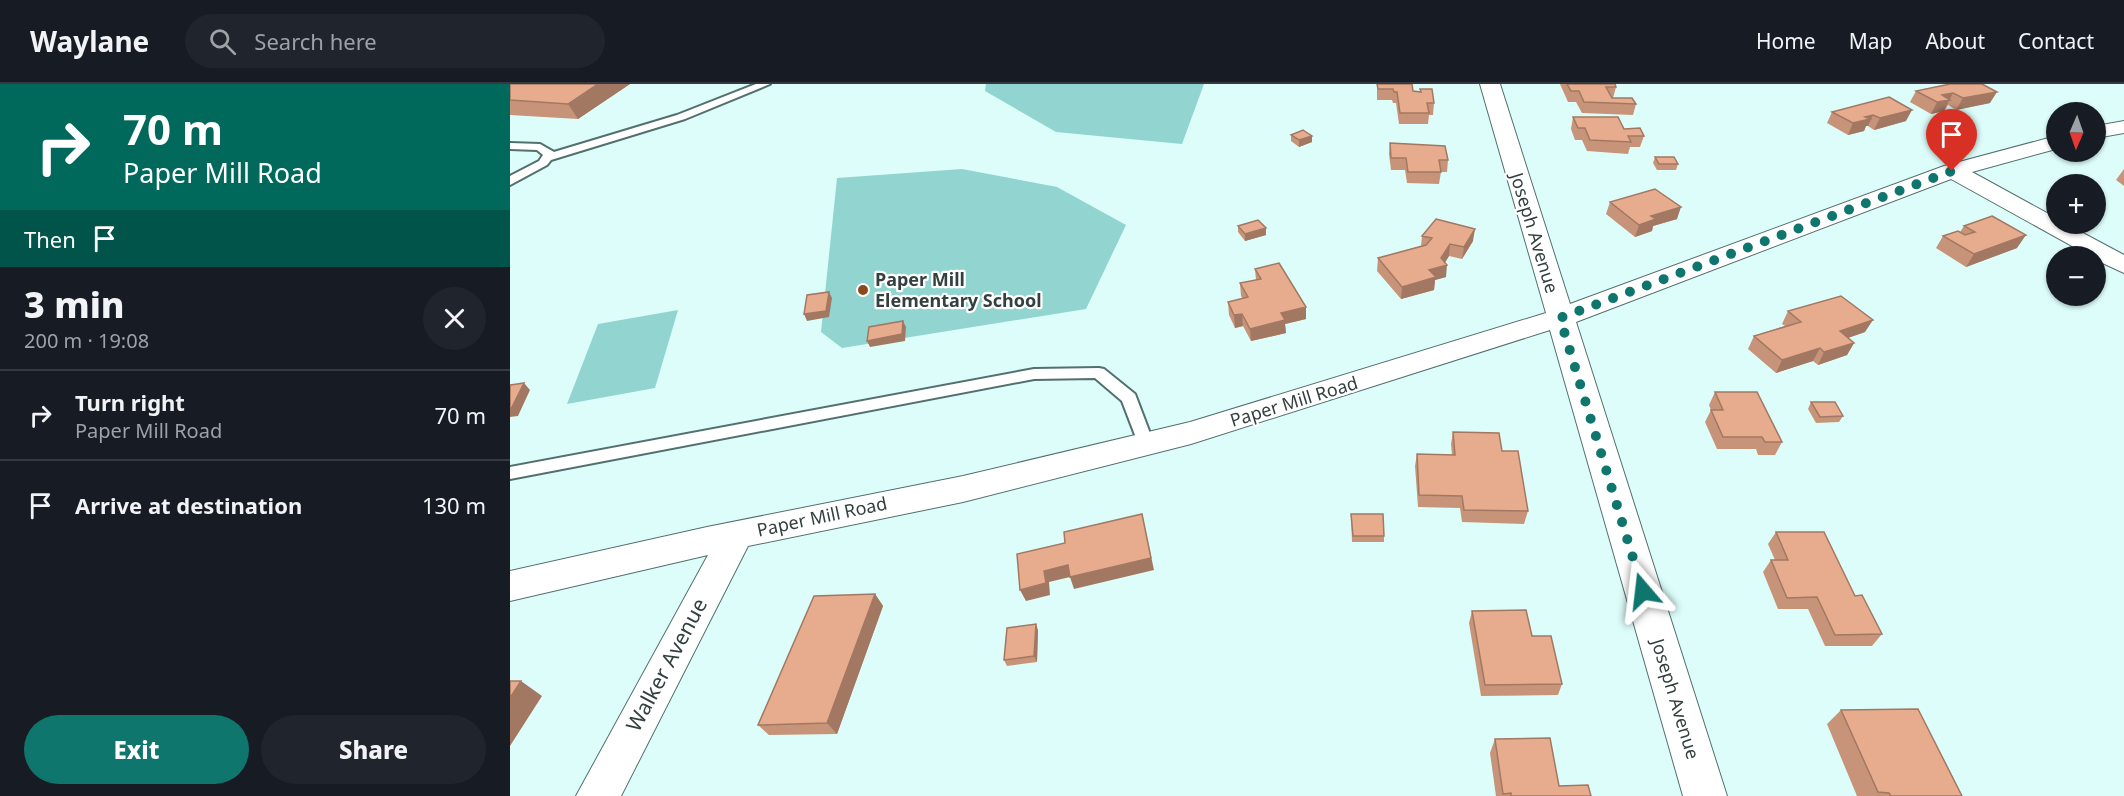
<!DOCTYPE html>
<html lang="en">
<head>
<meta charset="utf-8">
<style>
  body { margin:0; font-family:"Noto Sans",sans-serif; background:#20242c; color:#f1f3f6; height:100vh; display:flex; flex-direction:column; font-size:22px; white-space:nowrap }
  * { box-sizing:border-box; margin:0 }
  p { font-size:20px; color:#9ea1a6 }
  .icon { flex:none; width:33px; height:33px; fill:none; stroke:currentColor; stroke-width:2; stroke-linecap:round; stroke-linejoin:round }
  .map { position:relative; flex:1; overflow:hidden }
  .side { display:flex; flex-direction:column; background:#171b24; width:510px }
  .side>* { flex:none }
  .hud { background:#00695c; color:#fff; overflow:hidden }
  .needle { width:39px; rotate:182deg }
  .tools { position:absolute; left:1536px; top:18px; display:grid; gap:12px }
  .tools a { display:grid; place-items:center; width:60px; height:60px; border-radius:50%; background:#171b24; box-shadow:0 2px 4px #0004; font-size:30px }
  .pin { position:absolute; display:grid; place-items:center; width:51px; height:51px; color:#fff; margin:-62px -26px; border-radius:50% 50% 50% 0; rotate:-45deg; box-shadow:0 0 6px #0007 }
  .pin .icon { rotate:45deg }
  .me { position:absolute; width:66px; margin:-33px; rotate:343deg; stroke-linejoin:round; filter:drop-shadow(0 0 4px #0008) }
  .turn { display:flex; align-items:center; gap:21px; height:126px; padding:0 24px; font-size:27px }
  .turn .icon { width:78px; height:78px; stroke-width:2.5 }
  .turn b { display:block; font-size:42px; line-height:51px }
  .then { display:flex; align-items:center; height:57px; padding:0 24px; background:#0003; gap:12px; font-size:22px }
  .round { display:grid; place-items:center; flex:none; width:63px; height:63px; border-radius:32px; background:#20242c }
  .summary { display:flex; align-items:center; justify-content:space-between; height:102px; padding:0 24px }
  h1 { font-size:36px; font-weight:800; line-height:45px }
  .action { display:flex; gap:12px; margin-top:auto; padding:12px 24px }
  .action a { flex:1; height:69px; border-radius:36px; background:#0f766e; color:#fff; font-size:24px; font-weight:800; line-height:69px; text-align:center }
  .action a+a { background:#20242c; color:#f1f3f6 }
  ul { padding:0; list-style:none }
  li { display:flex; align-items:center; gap:18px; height:90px; padding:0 24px; border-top:2px solid #363941 }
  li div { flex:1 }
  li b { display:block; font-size:22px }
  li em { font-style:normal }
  header { display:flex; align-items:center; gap:36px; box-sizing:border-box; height:84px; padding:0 30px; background:#171b24; border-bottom:2px solid #363941 }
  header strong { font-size:28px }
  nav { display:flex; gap:33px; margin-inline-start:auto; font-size:21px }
  .search { width:420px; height:54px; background:#20242c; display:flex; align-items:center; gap:15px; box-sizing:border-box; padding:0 21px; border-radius:33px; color:#9ea1a6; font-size:22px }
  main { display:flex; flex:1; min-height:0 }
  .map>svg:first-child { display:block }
  .green { fill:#92d5d0 }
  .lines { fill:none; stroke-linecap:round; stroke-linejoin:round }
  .service-casing { stroke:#53706e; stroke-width:4 }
  .minor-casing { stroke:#53706e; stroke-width:2 }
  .service { fill:#fff; fill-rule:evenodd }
  .minor { fill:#fff; fill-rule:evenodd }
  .wall { fill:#c79479 }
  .shaded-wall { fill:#a27863 }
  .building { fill:#e7ac8d; stroke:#a27863; stroke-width:1.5 }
  .route { stroke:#0f766e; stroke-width:10; stroke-dasharray:0 18 }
  .poi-dot { fill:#8c471d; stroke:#fff; stroke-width:2 }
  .labels { text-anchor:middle; stroke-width:4.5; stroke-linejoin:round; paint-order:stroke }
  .street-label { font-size:18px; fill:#33403f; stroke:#fff }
  .poi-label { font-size:18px; font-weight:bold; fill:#33403f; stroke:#fff; text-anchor:start }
  .near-street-label { font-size:21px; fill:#33403f; stroke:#fff }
</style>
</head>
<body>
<header>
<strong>Waylane</strong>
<div class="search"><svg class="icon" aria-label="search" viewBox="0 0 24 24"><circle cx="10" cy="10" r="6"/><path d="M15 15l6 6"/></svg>Search here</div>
<nav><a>Home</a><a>Map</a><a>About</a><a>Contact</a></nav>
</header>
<main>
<section class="side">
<div class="hud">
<div class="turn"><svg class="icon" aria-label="right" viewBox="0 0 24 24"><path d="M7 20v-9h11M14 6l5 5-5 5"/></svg><div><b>70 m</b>Paper Mill Road</div></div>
<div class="then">Then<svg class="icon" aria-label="arrive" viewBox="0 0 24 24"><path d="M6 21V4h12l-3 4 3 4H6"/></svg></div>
</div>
<div class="summary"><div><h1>3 min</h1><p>200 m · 19:08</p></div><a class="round"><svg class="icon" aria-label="close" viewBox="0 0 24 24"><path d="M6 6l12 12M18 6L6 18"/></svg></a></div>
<ul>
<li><svg class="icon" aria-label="right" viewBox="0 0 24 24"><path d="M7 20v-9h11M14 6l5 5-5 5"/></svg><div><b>Turn right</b><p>Paper Mill Road</p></div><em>70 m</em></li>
<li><svg class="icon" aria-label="arrive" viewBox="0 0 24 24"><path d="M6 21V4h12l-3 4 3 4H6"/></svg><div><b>Arrive at destination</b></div><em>130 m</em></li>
</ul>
<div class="action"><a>Exit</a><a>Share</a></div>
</section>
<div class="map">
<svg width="1614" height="712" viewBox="0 0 1614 712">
  <rect width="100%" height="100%" fill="#ddfdfa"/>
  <!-- green -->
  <path class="green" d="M476,0h218l-22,60 -126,-12 -71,-41z
    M452,85l95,18 69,38 -40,84 -244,39 -21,-16 16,-154z
    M168,226l-23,78 -88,16 31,-80z"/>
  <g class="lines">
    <!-- service casing -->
    <g class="service-casing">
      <path id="service" d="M246,0h14l-85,35 -134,41 -4,5 -37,20v-9l29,-15 4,-6 -6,-5 -27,-1v-6l30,1 14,8 123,-37z
        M589,284l5,1 31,25 19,50 -2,4h-12l-18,-47 -27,-23 -61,1 -524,100v-12l524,-98z"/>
    </g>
    <!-- minor casing -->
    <g class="minor-casing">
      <path id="minor" d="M970,0h20l70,220 374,-138 112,-30v13l-84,23 84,46v6h10l58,31v18l-28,-13v-4h-6l-139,-77 -375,143 151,474h-44l-133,-466 -359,114 -228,58 -215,44 -127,250h-45l132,-241 -198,46v-30l197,-44 256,-51 227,-54 356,-109z
        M1614,37v12l-28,5v-12z"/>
    </g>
    <!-- service -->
    <use href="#service" class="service"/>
    <!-- minor -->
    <use href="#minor" class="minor"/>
  </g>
  <!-- wall -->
  <path class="wall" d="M0,0h120l-52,35 -68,-4z
    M867,0h35l1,7 7,1v-3l14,14 -1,12h-4l-1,9h-29l-3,-21h-3l-1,-3h-15z
    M1050,0h55l1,3 -3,11 23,6 -3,11 -51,-2 -6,-11h-8z
    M1440,0l40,19 -34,7 -8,-5 -4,6 -13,3 -21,-12 6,-11z
    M1379,13l17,24 -32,9 -6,-4h-2l-2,5 -16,4 -21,-12 5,-11z
    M1063,33l51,12 20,7 -4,11h-10l-2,7 -41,-3 -5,-11h-7l-4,-11z
    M781,51l21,7 -13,5 -8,-6z
    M880,59l58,17 -1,12h-6l-2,12 -32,-1 -2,-13h-14l-2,-16z
    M1145,73l23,7 -2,6h-19l-4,-7z
    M1614,85v17l-8,-6z
    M1100,118l67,17 -24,7 -1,5 -17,6 -29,-23z
    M728,142l28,2v7l-21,6 -7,-9z
    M1454,142l53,22 -51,19 -30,-19 7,-12 17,-4z
    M912,152l51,5 -11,18 -13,-3 -4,6 1,15 -11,3 -1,10 -33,9 -24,-28 1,-13 43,-12z
    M745,185l51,50 -21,5 1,9 -35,8 -8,-15 -8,2 -6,-13 -1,-13 15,-3 -2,-3 -1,-13 16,-3z
    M1278,227l77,21 -17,6 6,5 -7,12 -29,10 -5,-4 -37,12 -28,-24 6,-13 31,-10 -3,-2z
    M1205,308l67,50 -7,13h-17l-2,-6h-39l-12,-27 6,-12 -2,-5z
    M1301,318l32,14 -4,6 -23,1 -8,-14z
    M943,348l49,19 26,60 -4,13 -62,-2 -2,-14 -42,-1 -3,-41 2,-12 35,1 -1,-11z
    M841,430l33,22v6h-32z
    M1266,448l79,64 27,38 -10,12h-47l-17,-37h-30l-15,-37 8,-12h4l-7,-16z
    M365,510l8,12 -46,128 -68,1 -11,-10z
    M962,527l60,25 30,48 -4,11 -77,1 -12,-73z
    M528,546l-1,32 -30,4 -3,-6z
    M1331,626l121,86h-105l-30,-72z
    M985,655l64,47 32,10h-95l-6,-43z"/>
  <!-- shaded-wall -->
  <path class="shaded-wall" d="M88,0h32l-52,35 -10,-15z
    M1487,8l-7,11 -34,7 7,-12z
    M1443,9l-9,18 -13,3 6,-12 5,-7z
    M1402,26l-6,11 -32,9 6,-12z
    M1363,31l-5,11h-2l-2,5 -16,4 5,-12 12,-6z
    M802,52v6l-13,5v-7z
    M1171,123l-4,12 -24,7 -1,5 -17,6 4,-12 12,-9z
    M756,144v7l-21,6v-7z
    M965,145l-2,12 -11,18 2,-12z
    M1516,151l-9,13 -51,19 8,-13z
    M940,160l-1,12 -6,10 4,-1 -1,12 -11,3 -1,10 -33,9 1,-12 27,-17 12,-12z
    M319,208l3,6 -3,19 -22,4 -3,-7z
    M796,223v12l-21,5 1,9 -35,8 -1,-12 31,-16z
    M732,230l1,12 -8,2 -1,-13z
    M1363,236l-8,12 -32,11 7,-12z
    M393,237l3,6 -1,14 -35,6 -3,-6z
    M1344,259l-7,12 -29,10 6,-13z
    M1310,264l-7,13 -37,12 6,-13z
    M14,299l6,7 -12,26 -8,1v-8z
    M632,430l12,56 -80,19 -4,-12 -21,5 1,13 -24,6 -6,-11 24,-19z
    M365,510l8,12 -46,128 -10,-11z
    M526,540l2,6 -1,32 -3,-6z
    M11,597l21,15 -32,50v-48z"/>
  <!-- building -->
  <path class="building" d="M0,0h88l-30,20 -58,-4z
    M867,0h35l1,7 8,1 -1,-3h12l2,14h-7l2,10h-29l-3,-21h-3l-1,-3h-15z
    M1057,0h48l1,3h-10l6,11h20l4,6 -52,-2 -5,-11h-8z
    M1440,0h32l15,8 -34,6 -10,-5 -11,2 8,5 -13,2 -21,-11z
    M1379,13l23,13 -32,8 -7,-3 -8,2 5,2 -17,4 -21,-11z
    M1063,33h45l6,12 16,-1 4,8h-16l3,6 -41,-2 -5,-12h-7z
    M793,46l9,6 -13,4 -8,-5z
    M880,59l55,3 3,14h-9l2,12h-33l-2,-14h-15z
    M1145,73h19l4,7h-19z
    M1145,105l26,18 -30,9 5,3 -17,6 -29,-23z
    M1482,132l34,19 -52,19 -31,-18 15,-5 7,4 10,-3 -11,-6z
    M926,135l39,10 -11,18 -14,-3 -9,14 6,7 -18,5 7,7 -34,10 -24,-29 48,-13 6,-7 -10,-2z
    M748,136l8,8 -21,6 -7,-8z
    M769,179l27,44 -25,6 4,7 -35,9 -8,-15 -8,1 -6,-13 20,-5 -8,-14 21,-4 -6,-10z
    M319,208l-3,19 -22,3 3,-19z
    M1331,212l32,24 -33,11 14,12 -30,9 -4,-4 -38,12 -28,-24 47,-14 -13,-11z
    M393,237l-1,13 -35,7 2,-14z
    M14,299l-13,26h-1v-24z
    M1205,308h42l25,50h-17l-3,-5h-39l-12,-27h12z
    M1301,318h24l8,14 -23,1z
    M943,348l46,1 3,18h16l10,60 -64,-1 -2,-14 -43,-1 -2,-41 38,1z
    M632,430l9,44 -81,19 -2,-12 -24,6 2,12 -26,7 -3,-36 48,-11 -1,-11z
    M841,430h32l1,22h-31z
    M1266,448h48l31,64 7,-1 20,39 -47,1 -18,-38 -30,1 -16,-38h17z
    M365,510l-48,129 -69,2 56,-129z
    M1016,526l6,26h19l11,48 -77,1 -13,-74z
    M526,540l-2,32 -30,4 3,-32z
    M0,597h11l-11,17z
    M1408,625l44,87h-71l-2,-3 -11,-1 -37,-82z
    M1040,654l9,48 29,-1 3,11h-80v-3l-8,1 -8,-55z"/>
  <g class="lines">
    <!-- route -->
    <path class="route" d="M1133,507l-83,-273 392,-147"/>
  </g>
  <!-- markers -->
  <circle class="poi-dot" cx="353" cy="206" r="6"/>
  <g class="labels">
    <!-- street labels -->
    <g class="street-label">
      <text transform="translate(1024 149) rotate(73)" y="6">Joseph Avenue</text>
      <text transform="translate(784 318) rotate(-17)" y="6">Paper Mill Road</text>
      <text transform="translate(312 433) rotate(-12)" y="6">Paper Mill Road</text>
      <text transform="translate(1165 615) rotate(73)" y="6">Joseph Avenue</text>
    </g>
    <!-- poi labels -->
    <g class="poi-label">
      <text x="365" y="202">Paper Mill<tspan x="365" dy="21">Elementary School</tspan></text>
    </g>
    <!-- near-street labels -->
    <g class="near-street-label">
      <text transform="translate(157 581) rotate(-62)" y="7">Walker Avenue</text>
    </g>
  </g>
</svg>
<div class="tools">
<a><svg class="needle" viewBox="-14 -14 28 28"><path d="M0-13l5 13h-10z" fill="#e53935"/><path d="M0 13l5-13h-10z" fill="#9ea1a6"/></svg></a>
<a>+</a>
<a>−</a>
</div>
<div class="pin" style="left:1442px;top:87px;background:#d93025"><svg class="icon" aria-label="arrive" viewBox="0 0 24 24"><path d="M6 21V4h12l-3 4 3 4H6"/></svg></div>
<svg class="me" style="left:1133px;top:507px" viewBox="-20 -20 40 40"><path d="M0-17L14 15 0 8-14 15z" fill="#0f766e" stroke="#fff" stroke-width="4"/></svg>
</div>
</main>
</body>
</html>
